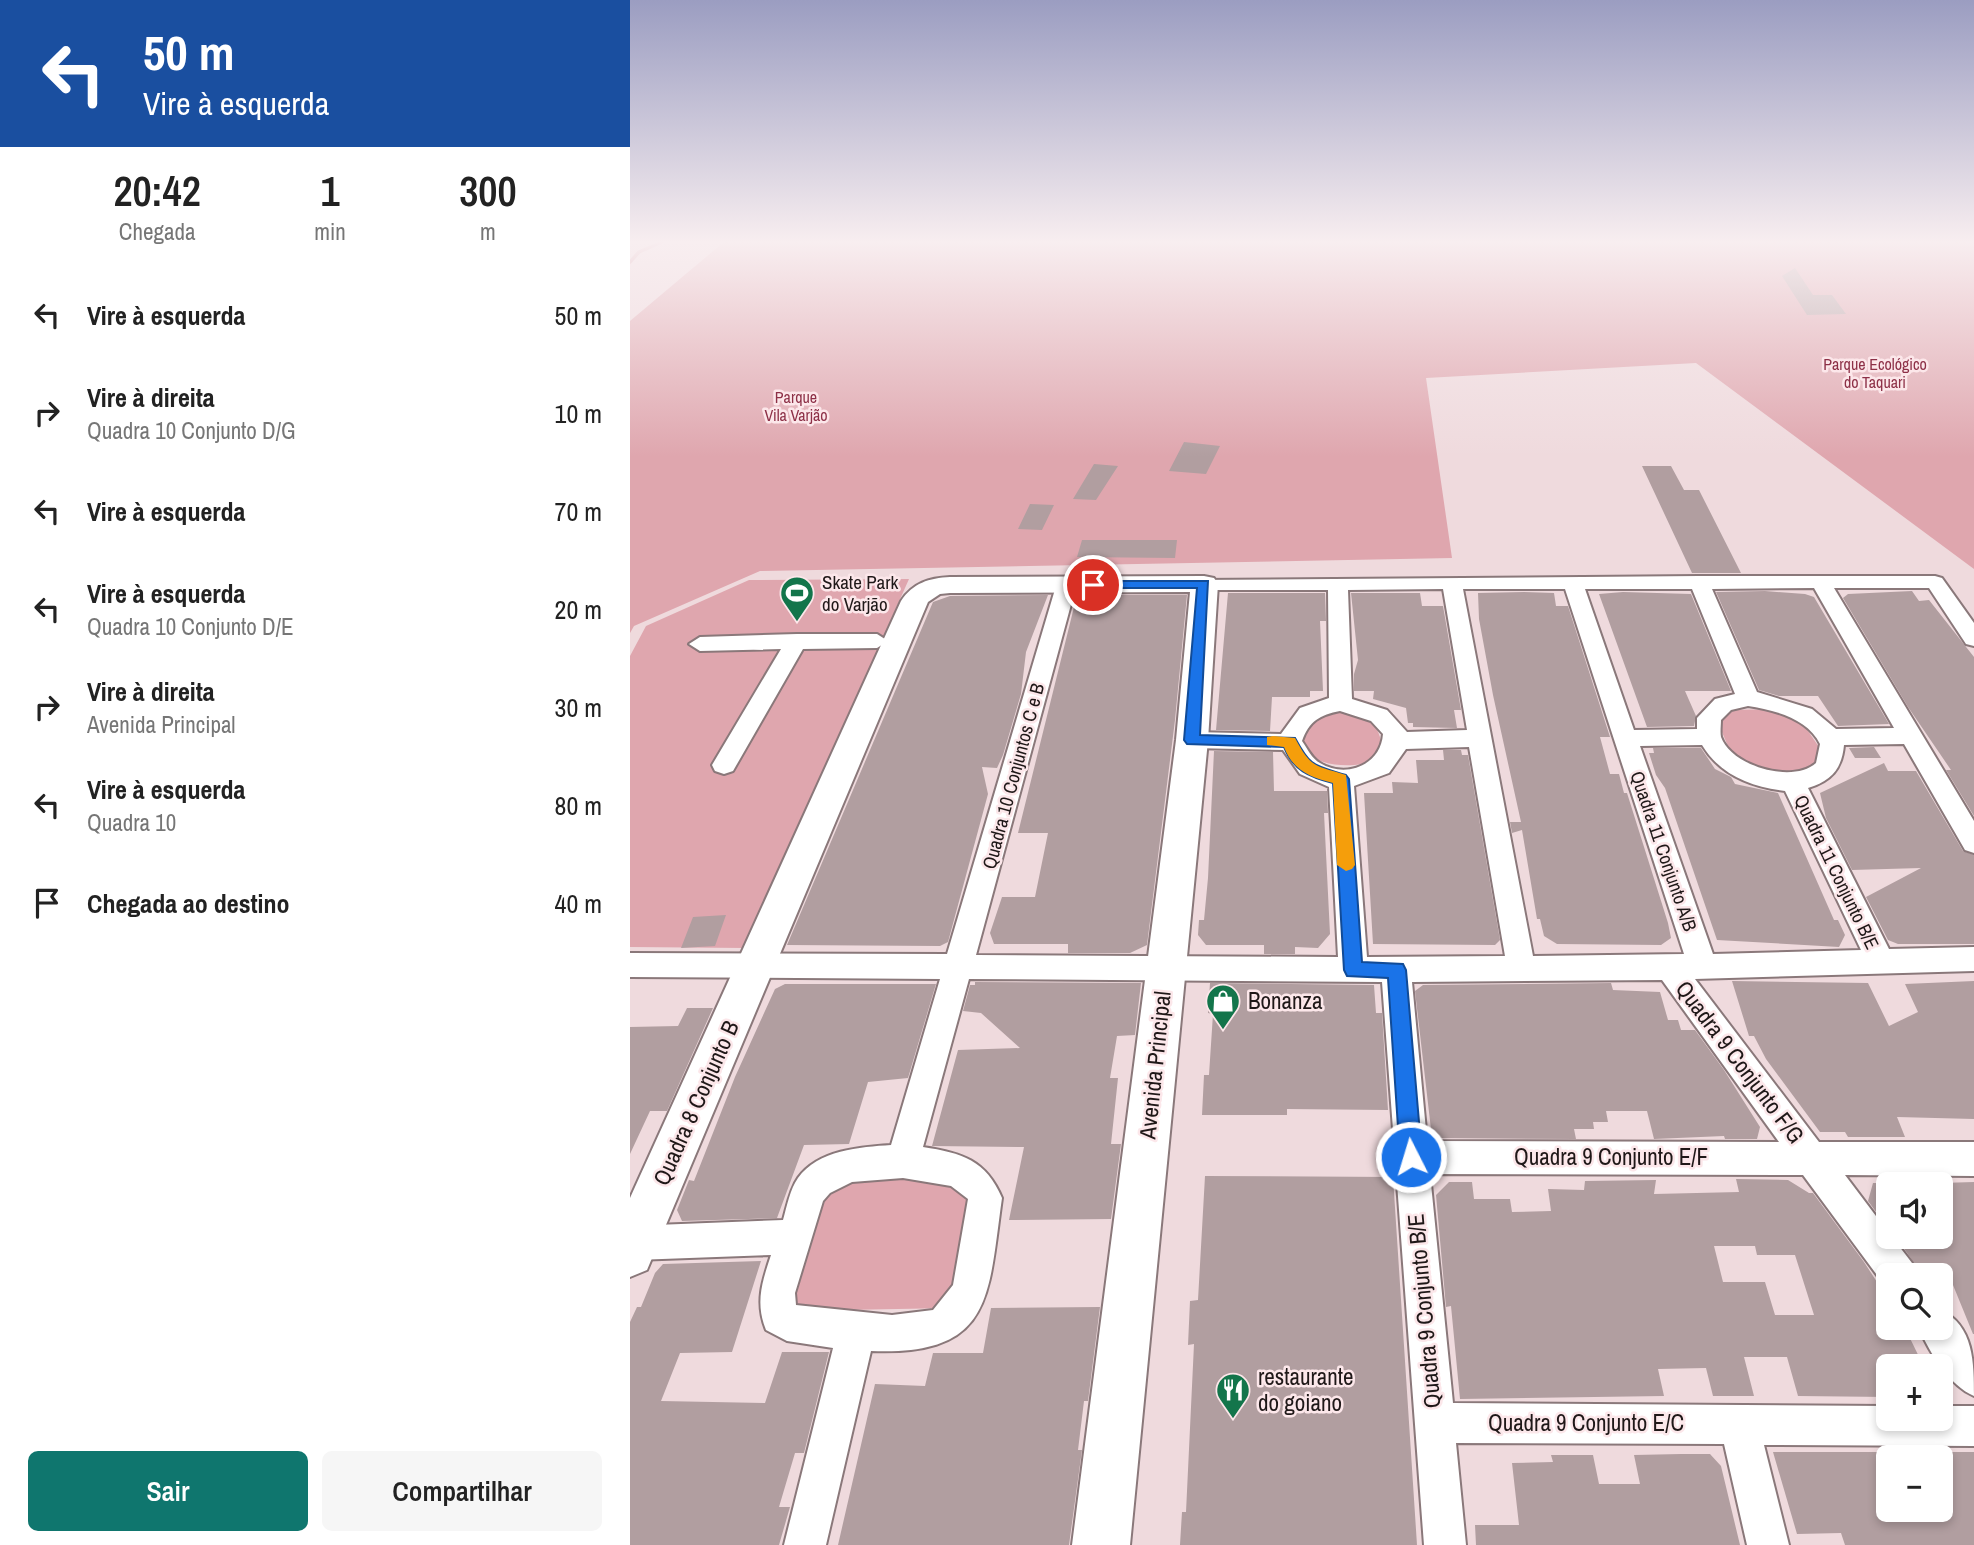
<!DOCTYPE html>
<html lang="pt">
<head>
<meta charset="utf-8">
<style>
  body { margin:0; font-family:"Archivo Narrow",sans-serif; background:#f6f6f6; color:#222; height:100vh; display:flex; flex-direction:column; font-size:26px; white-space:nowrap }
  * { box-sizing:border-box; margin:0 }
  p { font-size:23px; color:#767676 }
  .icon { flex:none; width:38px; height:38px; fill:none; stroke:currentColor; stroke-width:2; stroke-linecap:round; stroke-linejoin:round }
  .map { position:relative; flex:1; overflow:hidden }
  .sheet { display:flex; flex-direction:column; background:#fff; width:630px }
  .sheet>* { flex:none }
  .hud { background:#1a4fa0; color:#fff; overflow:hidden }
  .controls { position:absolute; left:1246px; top:1172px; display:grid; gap:14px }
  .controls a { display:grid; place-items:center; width:77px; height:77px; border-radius:10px; background:#fff; box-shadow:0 4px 10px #0003; font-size:35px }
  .pin { position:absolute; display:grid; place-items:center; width:60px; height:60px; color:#fff; margin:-30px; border:4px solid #fff; border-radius:50%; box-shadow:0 2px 7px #0007 }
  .me { position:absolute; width:77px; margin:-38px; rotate:355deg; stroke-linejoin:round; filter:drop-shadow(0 0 5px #0008) }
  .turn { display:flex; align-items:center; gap:24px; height:147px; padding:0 28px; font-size:32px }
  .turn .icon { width:91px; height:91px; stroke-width:2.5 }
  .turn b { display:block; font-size:49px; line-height:60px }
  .eta { display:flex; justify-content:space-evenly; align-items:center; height:119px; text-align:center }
  .eta b { font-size:42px; font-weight:600; line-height:49px }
  .action { display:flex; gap:14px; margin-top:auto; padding:14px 28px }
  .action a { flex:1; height:80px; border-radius:10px; background:#0f766e; color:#fff; font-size:28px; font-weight:600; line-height:80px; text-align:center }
  .action a+a { background:#f6f6f6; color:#222 }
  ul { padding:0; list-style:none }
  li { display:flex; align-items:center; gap:21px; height:98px; padding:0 28px }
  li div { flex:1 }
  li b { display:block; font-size:26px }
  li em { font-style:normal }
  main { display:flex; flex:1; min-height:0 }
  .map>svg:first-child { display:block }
  .green { fill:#dfa6ae }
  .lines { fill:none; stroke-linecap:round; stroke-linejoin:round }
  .stream { stroke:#c77a87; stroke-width:3.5 }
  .building { fill:#b19ea0; fill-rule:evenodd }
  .street-casing { stroke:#8a787a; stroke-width:4 }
  .secondary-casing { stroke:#8a787a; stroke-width:4 }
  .street { fill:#fff; fill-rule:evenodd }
  .secondary { fill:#fff; fill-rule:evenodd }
  .route { fill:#1a73e8; stroke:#114b97; stroke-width:2 }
  .slow { fill:#f59e0b }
  .labels { text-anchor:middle; stroke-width:5; stroke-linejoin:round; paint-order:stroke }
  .far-park-label { font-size:16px; fill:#8d3047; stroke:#fce7ea }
  .poi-label { font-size:19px; fill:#1f1818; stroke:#fce7ea; text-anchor:start }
  .street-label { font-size:19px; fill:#1f1818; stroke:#fce7ea }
  .near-poi-label { font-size:23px; fill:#1f1818; stroke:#fce7ea; text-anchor:start }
  .near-street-label { font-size:23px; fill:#1f1818; stroke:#fce7ea }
</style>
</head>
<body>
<main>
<section class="sheet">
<div class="hud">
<div class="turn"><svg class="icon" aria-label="left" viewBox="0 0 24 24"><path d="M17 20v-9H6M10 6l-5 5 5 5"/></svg><div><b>50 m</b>Vire à esquerda</div></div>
</div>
<div class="eta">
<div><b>20:42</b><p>Chegada</p></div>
<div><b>1</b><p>min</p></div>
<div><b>300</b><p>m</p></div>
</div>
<ul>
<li><svg class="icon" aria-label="left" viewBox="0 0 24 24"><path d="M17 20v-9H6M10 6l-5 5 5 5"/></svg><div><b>Vire à esquerda</b></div><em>50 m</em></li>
<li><svg class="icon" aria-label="right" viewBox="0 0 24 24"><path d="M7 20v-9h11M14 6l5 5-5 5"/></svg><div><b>Vire à direita</b><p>Quadra 10 Conjunto D/G</p></div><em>10 m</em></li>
<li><svg class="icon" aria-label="left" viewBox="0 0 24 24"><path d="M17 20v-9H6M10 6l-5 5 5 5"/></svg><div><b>Vire à esquerda</b></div><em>70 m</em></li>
<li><svg class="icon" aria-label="left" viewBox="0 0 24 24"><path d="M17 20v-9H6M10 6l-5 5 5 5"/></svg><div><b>Vire à esquerda</b><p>Quadra 10 Conjunto D/E</p></div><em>20 m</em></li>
<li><svg class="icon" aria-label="right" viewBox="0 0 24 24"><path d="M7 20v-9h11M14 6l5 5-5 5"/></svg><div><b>Vire à direita</b><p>Avenida Principal</p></div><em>30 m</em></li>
<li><svg class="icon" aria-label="left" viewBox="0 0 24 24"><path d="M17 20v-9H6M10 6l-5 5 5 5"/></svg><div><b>Vire à esquerda</b><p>Quadra 10</p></div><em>80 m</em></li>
<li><svg class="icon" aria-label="arrive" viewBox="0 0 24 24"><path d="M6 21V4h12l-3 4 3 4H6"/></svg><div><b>Chegada ao destino</b></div><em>40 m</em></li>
</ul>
<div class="action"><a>Sair</a><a>Compartilhar</a></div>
</section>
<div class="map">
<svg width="1344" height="1545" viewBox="0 0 1344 1545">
  <rect width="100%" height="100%" fill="#efdadd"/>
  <!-- green -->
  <path class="green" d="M95,241h1249v328l-278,-206 -270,15 26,180 -692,13 -126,55 -4,7v-312z
    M279,579l-164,369 -115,-1v-291l16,-30 103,-46z
    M1148,709l22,10 23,34c-18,32 -64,16 -91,3l-15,-36 10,-10z
    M707,710c25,6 41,8 45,36l-11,16c-22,7 -79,5 -65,-32 1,-5 5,-11 9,-14 6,-3 16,-4 22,-6z
    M348,1177l-27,131 -160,3 40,-132z"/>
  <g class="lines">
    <!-- stream -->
    <path class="stream" d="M0,262l9,-10 25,-11"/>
  </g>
  <!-- building -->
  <path class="building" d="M1165,268l18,27h19l14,19 -39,1 -25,-39z
    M554,442l36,4 -14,28 -37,-3z
    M464,464l24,2 -22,34 -23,-1z
    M1012,466h29l13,24h15l42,83h-49z
    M400,504l24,1 -12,25 -24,-1z
    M452,540h95l-2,18 -98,-1z
    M1135,591l40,3 9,3 75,127 -51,2 -20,-30h-39l-20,-6 -43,-98z
    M1282,591l7,10 10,-1 45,57v159l-28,-46h5l-43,-63 -65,-109 5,-4z
    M894,592l30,1 2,13h12l42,131h-10l10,37h9l5,19h3l41,130 3,15 -10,7 -104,-1 -13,-8 -4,-17h-3l-15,-89 -10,3 -2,-11h11l-28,-127 -14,-76 -1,-26z
    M993,592l68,2 40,97h-46l11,25 -2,10 -47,1 -48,-133z
    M598,593h97l1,28h-6l3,70h-13v6h-38l-2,34 -54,-1z
    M721,593h69l2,13h21l18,104h-7l3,18 -44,-1v-4h-5l-2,-15 -33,-9 1,-8h-20v-17l4,-14z
    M418,595l-22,57 -5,42 -18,61 -6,13 -15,-1 6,27 -40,148 -8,4 -153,-1 146,-343 17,-6z
    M447,595h110l-12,125 -28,225 -17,8h-62v-9h-74l-4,-11 12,-36h33l13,-64h-30z
    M1244,747l7,11h-26l-6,-10z
    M1023,748h48l14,21 16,8 4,7 43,9 56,127h4l7,15 -6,12 -122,-7 -52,-152 -9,-13 -7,-22h5z
    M813,750h18l1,5h6l32,185 -5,5 -122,-1 -9,-151h29l-1,-11 26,1 -2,-23h28z
    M584,751l59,1 1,39h53l1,22h-4l6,121 -12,14 -23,-1v7h-31v-9h-58l-8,-10 1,-15h5l4,-42z
    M1254,763l4,8h28l47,80 11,4v89h-76l-10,-4 -22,-43 55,-29 -69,2 -26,-52 -6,-25z
    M96,915l-11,31 -34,2 12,-31z
    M1102,981l136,2 21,43 29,-14 -13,-28 69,-3v138l-77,-2 8,20h-57l-3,-5h-25l-54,-73 -12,-23h-5z
    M345,982l166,1 -6,52 -18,1 -7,42h8l-7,66h10l-10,75 -102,1 15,-73 -92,-1 26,-96 62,-2 -39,-35 -18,-2 7,-26h5z
    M580,983l164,2 2,28h6l6,97 -101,-1v6h-85l2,-40h5l4,-61 -5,-1z
    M981,983l2,7 47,2 8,28h10l3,10h14l29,40 36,57 -3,12h-32l-1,-3 -70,3 -7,-28h-41l2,11h-15l1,7h-20l2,10 -144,-1 -17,-147 8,-6z
    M155,984h151l-28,94 -40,4 -19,62 -45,1 -27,73 -95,3 -5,-11 12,-30 5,1 41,-104 40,-88z
    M57,1008h26l-46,103h-17l-20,43v-127l48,-1z
    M575,1176l188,1 24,368h-237l2,-33h4l8,-168 -6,1 2,-44 8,-1z
    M1106,1179l52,1 21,13h4l51,69 24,37v29h17l19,39h-36v30l-90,-1 -11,-39h-43l10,39h-41l-7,-28 -48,1 6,27 -204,3 -9,-93 -5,1 -10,-112 13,-13h23l2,17h36l2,13 39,-1 -3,-22 36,1 1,-9 71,-1 -2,14 85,-2zM1084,1246h41l2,9h38l19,60h-39l-10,-33h-42z
    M1344,1182v152h-1l-20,-49 -12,-1v-8h-18l-27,-39h45v-54z
    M1243,1183h15v45l-20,-27z
    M131,1261l-29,91 -52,1 -19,48 104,2 17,-51h47l-25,101h-9l-16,54h11l-11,38h-149v-223l7,-15h4l14,-34 8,-9z
    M470,1307l-12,94h-4l-6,49h4l-13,95h-231l37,-161 50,2 8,-33h50l8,-45z
    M1143,1452h115v58h53v-58h33v93h-129l-4,-12 -44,1z
    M1051,1454h29l11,12 19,79h-264l-1,-20h44l-7,-62 41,-1 -2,-7h42l6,29h41l-6,-29z"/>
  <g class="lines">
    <!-- street casing -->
    <g class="street-casing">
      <path id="street" d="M1069,576h236l7,2 32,45v23l-8,-2 -37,-56h-95l140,233v32l-9,-3 -61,-106 -60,1c-2,24 -13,36 -36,43l81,161 85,-2v24l-279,8 124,163h155v34l-129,-1 43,57v5h4l20,26 5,13h-29v14l-85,-115 -373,-1 23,229 435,3v13h53v-13h33v40l-210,-1 25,100h-42l-23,-101 -268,-1 10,102h-42l-42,-563 -413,-3 -46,168c39,6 63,13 79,51 -14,99 -9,158 -131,153l-45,194h-42l49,-197 -46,-7 -21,-11c-11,-27 -4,-48 5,-75l-136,5 -5,-2v-32l153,-6c4,-14 7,-31 15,-42 20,-28 62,-31 93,-33l49,-166 -310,-2v-24l317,1 109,-368 10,-6 10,6 -100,369 362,2 -9,-170 -29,-13 -17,-24 -91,-2 -8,-2 -4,-6 4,-6 8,-2 89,2 19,-26 29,-10 -1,-108h-124l-10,-6 3,-4zM1184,588l80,140 -58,1 -24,-20 -55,-17 -45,-103zM813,589l24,141 -60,2 -20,-22 -35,-11 -4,-109zM833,589h102l119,365 -151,2zM955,589h107l43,105 -20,5 -18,19v11l-63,1zM1118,706c27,4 60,13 72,38l-4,19c-23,21 -85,3 -95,-26 -1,-5 0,-12 0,-17l10,-10zM710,711l31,10 12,13c-2,31 -37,45 -63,29 -8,-4 -13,-15 -18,-22 7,-20 18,-26 38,-30zM1072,745c18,30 49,42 83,46l76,159 -148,4 -73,-208zM839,747l36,209 -138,1 -13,-171 35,-13 17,-24zM1032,980l117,162 -352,-1 -15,-159zM273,1178l48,8 17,13 -15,86 -20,25 -41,5 -96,-10 -1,-12 28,-92 7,-8 22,-11z
        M167,634h80l11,7 -11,7 -74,1 -70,122 -9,3 -9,-3 -3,-6 69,-116 -81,2 -11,-7 11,-7z
        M1311,1310c33,16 33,53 33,86 -24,-10 -45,-44 -55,-68h22z"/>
    </g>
    <!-- secondary casing -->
    <g class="secondary-casing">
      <path id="secondary" d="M574,576l10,2 4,6 -10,156 -78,805h-58l104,-805 14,-148 -240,1 -10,1 -12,8 -281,668 -17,7v-79l271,-597c12,-18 28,-23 49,-24z"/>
    </g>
    <!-- street -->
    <use href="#street" class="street"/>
    <!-- secondary -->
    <use href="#secondary" class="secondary"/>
  </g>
  <!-- sky -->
  <linearGradient id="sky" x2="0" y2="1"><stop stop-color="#9b9dc1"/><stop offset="0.53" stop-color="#f8eef0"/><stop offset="1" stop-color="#f8eef0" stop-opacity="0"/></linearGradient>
  <rect width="1344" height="457" fill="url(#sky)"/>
  <!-- route -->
  <path class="route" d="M463,581h115l-8,154 95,3c16,30 19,27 51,37l3,4 13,183 41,2 3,6 16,187 -3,7 -8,4 -7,-4 -4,-7 -12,-179 -41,-2 -3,-6 -11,-187c-24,-6 -40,-13 -49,-36l-97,-3 -3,-4 13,-152h-108v-5z"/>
  <!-- slow -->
  <path class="slow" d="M643,736l22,2c16,30 19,27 51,37l9,90 -3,4 -6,2 -9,-6 -4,-82c-24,-6 -40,-13 -49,-36l-17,-2v-8z"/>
  <!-- icons -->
  <defs>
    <g id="stadium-pin" transform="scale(1.75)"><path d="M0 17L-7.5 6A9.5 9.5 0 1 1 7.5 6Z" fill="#13754b" stroke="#fce7ea"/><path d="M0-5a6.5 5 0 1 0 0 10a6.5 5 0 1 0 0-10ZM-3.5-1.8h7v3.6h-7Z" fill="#fff"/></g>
    <g id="shop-pin" transform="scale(1.75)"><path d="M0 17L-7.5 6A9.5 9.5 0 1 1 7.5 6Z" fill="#13754b" stroke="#fce7ea"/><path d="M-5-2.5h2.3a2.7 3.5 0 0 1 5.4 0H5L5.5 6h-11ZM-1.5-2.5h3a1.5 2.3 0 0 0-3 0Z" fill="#fff"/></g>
    <g id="restaurant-pin" transform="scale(1.75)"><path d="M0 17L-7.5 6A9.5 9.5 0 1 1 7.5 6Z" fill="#13754b" stroke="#fce7ea"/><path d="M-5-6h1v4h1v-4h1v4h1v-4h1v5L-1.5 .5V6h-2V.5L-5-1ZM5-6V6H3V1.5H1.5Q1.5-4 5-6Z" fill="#fff"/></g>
  </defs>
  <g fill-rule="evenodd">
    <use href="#stadium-pin" x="167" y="593"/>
    <use href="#shop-pin" x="593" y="1001"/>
    <use href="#restaurant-pin" x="603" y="1390"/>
  </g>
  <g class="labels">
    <!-- far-park labels -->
    <g class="far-park-label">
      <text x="1245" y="370">Parque Ecológico<tspan x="1245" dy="18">do Taquari</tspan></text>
      <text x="166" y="403">Parque<tspan x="166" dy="18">Vila Varjão</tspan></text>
    </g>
    <!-- poi labels -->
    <g class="poi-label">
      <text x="192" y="589">Skate Park<tspan x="192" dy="22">do Varjão</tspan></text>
    </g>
    <!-- street labels -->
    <g class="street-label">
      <text transform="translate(383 776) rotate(-75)" y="7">Quadra 10 Conjuntos C e B</text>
      <text transform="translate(1034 851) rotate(71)" y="7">Quadra 11 Conjunto A/B</text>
      <text transform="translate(1207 872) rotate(64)" y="7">Quadra 11 Conjunto B/E</text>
    </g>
    <!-- near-poi labels -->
    <g class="near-poi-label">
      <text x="618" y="1009">Bonanza</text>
      <text x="628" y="1385">restaurante<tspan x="628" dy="26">do goiano</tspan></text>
    </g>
    <!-- near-street labels -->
    <g class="near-street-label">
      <text transform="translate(1110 1062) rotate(53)" y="8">Quadra 9 Conjunto F/G</text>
      <text transform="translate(525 1065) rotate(-84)" y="8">Avenida Principal</text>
      <text transform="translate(66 1103) rotate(-66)" y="8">Quadra 8 Conjunto B</text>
      <text x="981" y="1165">Quadra 9 Conjunto E/F</text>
      <text transform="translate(794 1311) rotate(-95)" y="8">Quadra 9 Conjunto B/E</text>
      <text x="956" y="1431">Quadra 9 Conjunto E/C</text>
    </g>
  </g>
</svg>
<div class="controls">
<a><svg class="icon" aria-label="sound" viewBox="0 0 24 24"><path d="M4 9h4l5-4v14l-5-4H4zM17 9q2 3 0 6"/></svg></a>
<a><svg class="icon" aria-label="search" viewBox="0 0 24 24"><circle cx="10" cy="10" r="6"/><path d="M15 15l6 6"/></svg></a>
<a>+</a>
<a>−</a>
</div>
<div class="pin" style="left:463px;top:585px;background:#d93025"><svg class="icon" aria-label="arrive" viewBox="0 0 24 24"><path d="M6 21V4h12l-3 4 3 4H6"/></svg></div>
<svg class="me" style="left:781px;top:1157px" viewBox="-20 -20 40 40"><circle r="17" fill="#1a73e8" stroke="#fff" stroke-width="3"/><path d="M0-11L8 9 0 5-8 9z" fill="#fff"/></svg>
</div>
</main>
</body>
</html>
